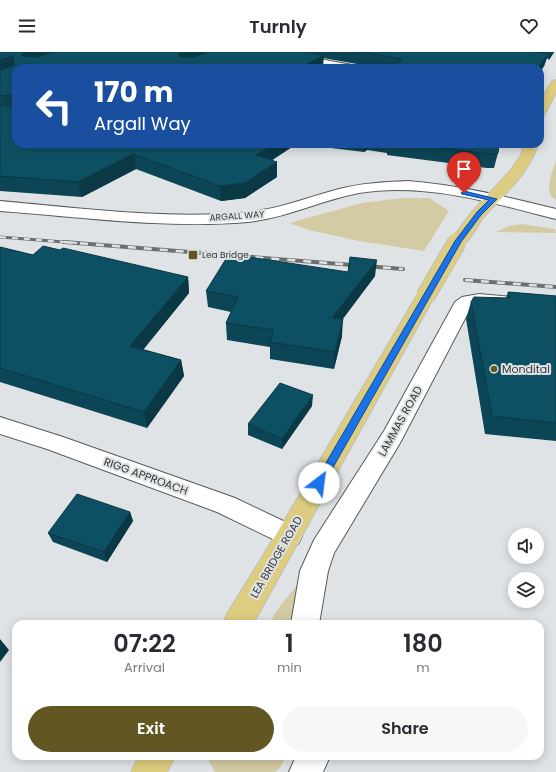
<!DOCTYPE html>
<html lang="en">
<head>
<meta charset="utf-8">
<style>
  body { margin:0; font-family:Poppins,sans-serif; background:#f7f7f7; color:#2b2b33; height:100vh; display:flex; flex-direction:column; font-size:15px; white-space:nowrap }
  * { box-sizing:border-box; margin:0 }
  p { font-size:13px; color:#7c7c81 }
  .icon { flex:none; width:22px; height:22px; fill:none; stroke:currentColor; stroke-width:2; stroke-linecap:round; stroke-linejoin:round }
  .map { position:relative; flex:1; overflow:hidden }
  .details { position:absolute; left:12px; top:568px; width:532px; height:140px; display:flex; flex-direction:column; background:#fff; border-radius:12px; box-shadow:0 2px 10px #0003 }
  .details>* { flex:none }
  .guide { position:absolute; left:12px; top:12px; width:532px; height:84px; border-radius:12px; box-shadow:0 2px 10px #0003; background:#1a4fa0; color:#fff; overflow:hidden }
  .fabs { position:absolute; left:508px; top:476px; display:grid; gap:8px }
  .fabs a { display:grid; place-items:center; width:36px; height:36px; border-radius:50%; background:#fff; box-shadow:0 2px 10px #0003; font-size:20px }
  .pin { position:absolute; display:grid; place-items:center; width:34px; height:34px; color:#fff; margin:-41px -17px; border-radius:50% 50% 50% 0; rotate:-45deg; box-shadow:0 0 4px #0007 }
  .pin .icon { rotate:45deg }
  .me { position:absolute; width:44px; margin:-22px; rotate:30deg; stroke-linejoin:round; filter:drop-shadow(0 0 3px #0008) }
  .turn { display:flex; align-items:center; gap:14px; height:84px; padding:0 16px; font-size:18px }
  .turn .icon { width:52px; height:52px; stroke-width:2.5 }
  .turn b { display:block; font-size:28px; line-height:34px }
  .eta { display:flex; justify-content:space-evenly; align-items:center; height:68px; text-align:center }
  .eta b { font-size:24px; font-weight:600; line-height:28px }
  .primary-button { display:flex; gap:8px; margin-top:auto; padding:8px 16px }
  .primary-button a { flex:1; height:46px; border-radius:24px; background:#625723; color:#fff; font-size:16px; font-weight:600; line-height:46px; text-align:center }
  .primary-button a+a { background:#f7f7f7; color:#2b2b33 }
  header { display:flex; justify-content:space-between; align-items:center; height:52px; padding:0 16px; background:#fff; font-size:18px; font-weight:600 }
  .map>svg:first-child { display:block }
  .green { fill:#d4cba4 }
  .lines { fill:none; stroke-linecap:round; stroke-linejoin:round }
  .minor-casing { stroke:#575b5c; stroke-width:2 }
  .major-casing { stroke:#bebfbf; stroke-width:2 }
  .minor { fill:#fff; fill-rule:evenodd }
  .major { fill:#ddcd7f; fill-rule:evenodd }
  .rail-far1-casing { stroke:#6c6e70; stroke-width:3 }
  .rail-casing { stroke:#6c6e70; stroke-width:4 }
  .rail-far1 { stroke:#dfe3e5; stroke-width:2; stroke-dasharray:6; stroke-linecap:butt }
  .rail { stroke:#dfe3e5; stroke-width:2.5; stroke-dasharray:8; stroke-linecap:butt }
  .major-bridge-far1-casing { stroke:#bebfbf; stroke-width:16; stroke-linecap:butt }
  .major-bridge-casing { stroke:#bebfbf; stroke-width:20; stroke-linecap:butt }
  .major-bridge-far1 { stroke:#ddcd7f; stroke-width:14 }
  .major-bridge { stroke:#ddcd7f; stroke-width:18 }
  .wall { fill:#0c4555 }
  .shaded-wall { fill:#0a3845 }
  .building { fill:#0e5063; stroke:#0a3845 }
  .route { fill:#1a73e8; stroke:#114b97 }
  .poi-dot { fill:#625723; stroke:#dfe3e5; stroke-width:1.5 }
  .labels { text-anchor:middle; stroke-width:4; stroke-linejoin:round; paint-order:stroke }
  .far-street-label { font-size:9px; fill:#353738; stroke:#dfe3e5 }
  .far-poi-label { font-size:9px; fill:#353738; stroke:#dfe3e5; text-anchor:start }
  .poi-label { font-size:11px; fill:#353738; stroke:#dfe3e5; text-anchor:start }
  .street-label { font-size:11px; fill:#353738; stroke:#dfe3e5 }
</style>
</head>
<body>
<header><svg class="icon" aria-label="menu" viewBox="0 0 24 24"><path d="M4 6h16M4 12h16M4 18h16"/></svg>Turnly<svg class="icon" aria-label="heart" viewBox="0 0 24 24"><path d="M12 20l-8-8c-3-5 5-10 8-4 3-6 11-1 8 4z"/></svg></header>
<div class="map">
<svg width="556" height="720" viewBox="0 0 556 720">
  <rect width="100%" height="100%" fill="#dfe3e5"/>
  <!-- green -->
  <path class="green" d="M556,108v40l-3,-2c-9,-10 0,-27 3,-38z
    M401,146h28l20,13 -25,40 -65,-10 -50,-11 -20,-7 73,-20z
    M522,172l33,5 1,4 -60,-1 13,-6z
    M298,532l-7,40h-22l8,-14z
    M206,704h80l-6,12 -5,4h-60z"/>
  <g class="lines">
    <!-- minor casing -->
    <g class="minor-casing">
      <path id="minor" d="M261,0h21l70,13 5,3h-22l-69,-13z
        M408,129c51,4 99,16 148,28v10c-64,-16 -130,-37 -197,-26 -38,7 -72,25 -111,29 -82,7 -166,-5 -248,-11v-10c82,7 166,19 248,11 32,-3 61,-15 91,-23 23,-6 46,-7 69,-8z
        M479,242l77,7v12l-77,-7h-6l-3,3 -70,134 -66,110 -6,18 -9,53h-28l9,-53 14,-31 70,-109 71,-129 7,-5z
        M0,365l63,20 172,61 63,30 4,8 -4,8 -9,3 -72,-35 -170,-63 -47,-15z
        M296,704h34l-7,16h-34z"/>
    </g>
    <!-- major casing -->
    <g class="major-casing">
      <path id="major" d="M556,28v13l-12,22 -4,1v-15l12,-20z
        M524,92h14c-10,32 -35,50 -56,75 -5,7 -10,19 -18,25 -3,3 -8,1 -12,0l-2,-3 21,-28 40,-43 10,-15z
        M425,239l6,2 3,4 -181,327h-30l4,-10 53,-86 136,-231 3,-4z
        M139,704h36l-8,16h-36z"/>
    </g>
    <!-- minor -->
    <use href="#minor" class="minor"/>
    <!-- major -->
    <use href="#major" class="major"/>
    <!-- rail-far1 casing -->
    <g class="rail-far1-casing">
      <path id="rail-far1" d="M0,185l77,6"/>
    </g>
    <!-- rail casing -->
    <g class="rail-casing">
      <path id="rail" d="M64,190l339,27
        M465,228l91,7"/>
    </g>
    <!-- rail-far1 -->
    <use href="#rail-far1" class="rail-far1"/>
    <!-- rail -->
    <use href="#rail" class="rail"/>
    <!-- major-bridge-far1 casing -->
    <g class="major-bridge-far1-casing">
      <path id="major-bridge-far1" d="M457,191l1,-2"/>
    </g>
    <!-- major-bridge casing -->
    <g class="major-bridge-casing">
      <path id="major-bridge" d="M425,245l32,-55"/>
    </g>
    <!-- major-bridge-far1 -->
    <use href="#major-bridge-far1" class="major-bridge-far1"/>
    <!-- major-bridge -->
    <use href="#major-bridge" class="major-bridge"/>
  </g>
  <!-- wall -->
  <path class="wall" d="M0,0h554l-5,8 -2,-2 -3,8 -4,2h-160l-57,-10v9l-1,1h-306v76h483l-1,9 -4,15h-7l-100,-13v-2l-20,-3 -3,2 -58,-7 -4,3 -7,-3 -24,16 6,16 -32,21 -24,3 -85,-32 -54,28 -82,-6z
    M0,195l33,8 27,-5 128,27 1,16 -46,57 38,10 3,16 -37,52 -147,-46z
    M375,224l-33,43v17l-8,33 -64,-10v-12l-43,-7 -1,-17 5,-11 -23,-5 -2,-16z
    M508,240l48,4v145l-71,-7 -19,-115 5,-17 35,-4z
    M312,354l-30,43 -34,-14v-11z
    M130,460l3,9 -26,41 -54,-20 -5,-9z"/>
  <!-- shaded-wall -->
  <path class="shaded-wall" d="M23,0h38l-35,13 -5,-9z
    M180,0h31l-30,13 -3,-9z
    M551,0h3l-5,8z
    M548,2l-4,12 -4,7v-5h-2z
    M324,3l-1,12 -1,1h-22z
    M12,4l4,13 -16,5v-14z
    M275,92h21l-1,1 -39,25v-15z
    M302,92h4v1l-4,3z
    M364,92h4l-1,6 -3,2z
    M133,102l3,15 -54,28 -4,-15z
    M277,110v15l-32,21 -24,3 -1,-15z
    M377,208l-2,16 -44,59 1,-17z
    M188,225l1,16 -56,69 -3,-16z
    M343,267l-1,17 -8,33 1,-17z
    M181,308l3,16 -37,52 -3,-16z
    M313,343l-1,11 -30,43v-10z
    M130,460l3,9 -26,41 -3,-10z
    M0,587l9,11 -9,12z"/>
  <!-- building -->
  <path class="building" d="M0,0h24l-3,4 17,1 14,-5h129l-3,4 2,1h14l13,-5h101l16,3 -24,13h-284v76h259l-19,11 21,7 -32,21 -25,3 -87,-32 -55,28 -78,-6v-71l13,1v-10l-13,-1v-25l14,-5v-7l-2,-2 -12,4z
    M361,0h173l14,2 -10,14h-145l9,-9z
    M412,92h87l-1,9 -8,1z
    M43,194l17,4 3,-2 125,29 -58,69 51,14 -37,52 -144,-44v-121l33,8z
    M229,202l119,18 2,-15 27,3 -45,58 11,1 -8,33 -65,-10 4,-12 -48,-7 12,-26 -32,-6z
    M508,240l48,4v127l-64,-7 -21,-114 3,-5 36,1z
    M280,331l33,12 -31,44 -34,-15z
    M77,442l53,18 -26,40 -56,-19z"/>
  <!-- route -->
  <path class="route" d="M464,139l33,8 -16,16 -20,27 -138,243h-7l-2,-2 2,-3 139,-239 22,-29 12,-12 -27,-6 -1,-1z"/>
  <!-- markers -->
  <g class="poi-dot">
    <rect x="188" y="198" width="10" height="10" rx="2"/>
    <circle cx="494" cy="317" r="4"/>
  </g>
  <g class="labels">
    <!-- far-street labels -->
    <g class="far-street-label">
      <text transform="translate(237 164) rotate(-4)" y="3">ARGALL WAY</text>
    </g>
    <!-- far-poi labels -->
    <g class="far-poi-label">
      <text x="202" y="206">Lea Bridge</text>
    </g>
    <!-- poi labels -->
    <g class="poi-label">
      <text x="502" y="321">Mondital</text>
    </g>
    <!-- street labels -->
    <g class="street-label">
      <text transform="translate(400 369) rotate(-61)" y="4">LAMMAS ROAD</text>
      <text transform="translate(146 424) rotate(20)" y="4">RIGG APPROACH</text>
      <text transform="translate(276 505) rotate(-60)" y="4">LEA BRIDGE ROAD</text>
    </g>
  </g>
</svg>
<div class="fabs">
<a><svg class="icon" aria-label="sound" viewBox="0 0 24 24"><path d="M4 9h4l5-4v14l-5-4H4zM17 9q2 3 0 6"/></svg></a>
<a><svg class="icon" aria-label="layers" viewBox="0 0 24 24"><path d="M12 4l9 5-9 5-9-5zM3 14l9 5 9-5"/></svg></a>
</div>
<div class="pin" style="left:464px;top:141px;background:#d93025"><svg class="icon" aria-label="arrive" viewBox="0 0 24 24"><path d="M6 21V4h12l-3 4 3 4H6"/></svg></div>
<svg class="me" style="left:319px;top:431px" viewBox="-20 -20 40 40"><circle r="19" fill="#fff"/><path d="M0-13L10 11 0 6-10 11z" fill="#1a73e8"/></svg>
<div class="guide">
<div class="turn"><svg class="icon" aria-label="left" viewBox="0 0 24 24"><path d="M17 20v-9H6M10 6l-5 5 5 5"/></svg><div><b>170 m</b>Argall Way</div></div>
</div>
<section class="details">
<div class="eta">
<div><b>07:22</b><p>Arrival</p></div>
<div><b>1</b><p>min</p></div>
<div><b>180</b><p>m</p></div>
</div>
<div class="primary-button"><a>Exit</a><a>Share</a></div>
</section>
</div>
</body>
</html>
